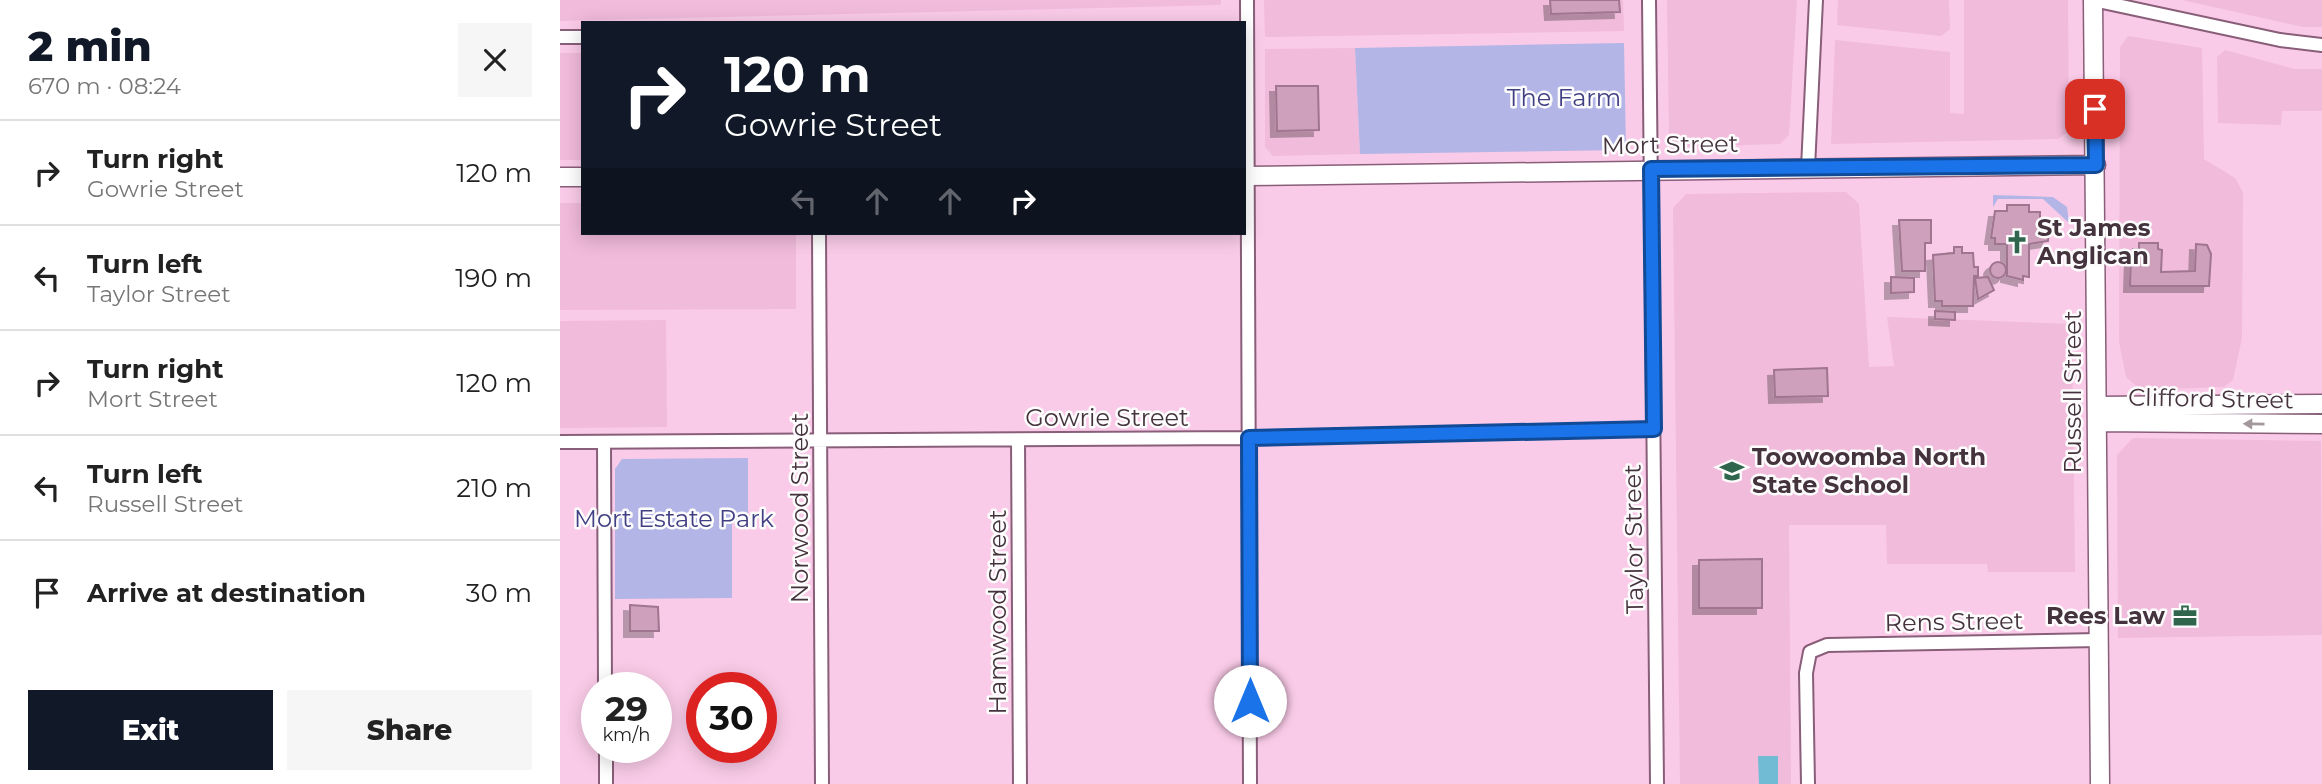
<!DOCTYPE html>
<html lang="en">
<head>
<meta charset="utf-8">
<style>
  body { margin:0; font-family:Montserrat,sans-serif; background:#f6f6f6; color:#222; height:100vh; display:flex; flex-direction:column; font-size:26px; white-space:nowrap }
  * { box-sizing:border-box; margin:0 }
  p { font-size:23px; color:#767676 }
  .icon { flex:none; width:38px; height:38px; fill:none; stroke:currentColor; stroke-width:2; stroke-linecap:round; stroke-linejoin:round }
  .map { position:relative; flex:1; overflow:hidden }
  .panel { display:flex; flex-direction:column; background:#fff; width:560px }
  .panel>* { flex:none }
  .hud { position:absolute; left:21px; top:21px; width:665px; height:214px; border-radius:0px; box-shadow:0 4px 18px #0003; background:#111827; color:#fff; overflow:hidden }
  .speed { position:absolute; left:21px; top:672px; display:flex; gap:14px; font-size:35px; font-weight:700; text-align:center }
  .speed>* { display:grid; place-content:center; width:91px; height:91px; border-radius:50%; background:#fff; box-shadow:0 4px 18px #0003; line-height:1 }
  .speed small { font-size:18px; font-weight:400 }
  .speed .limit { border:10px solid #d22; background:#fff; color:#111 }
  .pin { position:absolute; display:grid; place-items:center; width:60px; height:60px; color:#fff; margin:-30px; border-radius:14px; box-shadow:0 4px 10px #0006 }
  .me { position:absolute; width:77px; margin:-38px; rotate:0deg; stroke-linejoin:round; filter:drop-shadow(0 0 5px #0008) }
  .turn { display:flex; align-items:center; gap:24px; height:147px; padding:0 28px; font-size:32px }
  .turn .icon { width:91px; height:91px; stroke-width:2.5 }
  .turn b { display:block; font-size:49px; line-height:60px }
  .lanes { display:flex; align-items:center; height:66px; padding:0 28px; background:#0003; justify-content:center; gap:35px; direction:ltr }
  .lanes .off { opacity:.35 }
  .round { display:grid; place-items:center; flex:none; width:74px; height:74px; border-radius:0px; background:#f6f6f6 }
  .overview { display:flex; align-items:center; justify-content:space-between; height:119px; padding:0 28px }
  h1 { font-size:42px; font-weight:800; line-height:52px; color:#111827 }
  .cta { display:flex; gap:14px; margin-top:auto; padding:14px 28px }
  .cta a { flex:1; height:80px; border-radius:0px; background:#111827; color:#fff; font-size:28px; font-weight:800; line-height:80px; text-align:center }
  .cta a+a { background:#f6f6f6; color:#222 }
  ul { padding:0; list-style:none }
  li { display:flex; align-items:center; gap:21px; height:105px; padding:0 28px; border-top:2px solid #e0e0e0 }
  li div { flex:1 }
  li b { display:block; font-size:26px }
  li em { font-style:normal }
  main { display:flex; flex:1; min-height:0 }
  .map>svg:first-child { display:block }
  .built { fill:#f1bbdc }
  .green { fill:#b2b5e6 }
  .water { fill:#71bbd4 }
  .building { fill:#cea0bc; stroke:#9f748f; stroke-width:2; filter:url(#shadow) }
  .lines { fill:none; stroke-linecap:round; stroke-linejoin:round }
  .street-casing { stroke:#885e79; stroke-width:16 }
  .secondary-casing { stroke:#885e79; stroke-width:21 }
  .street { stroke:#fff; stroke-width:12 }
  .secondary { stroke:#fff; stroke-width:18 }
  .oneway { fill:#a2989e }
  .route-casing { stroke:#114b97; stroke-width:18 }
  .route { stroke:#1a73e8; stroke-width:12 }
  .labels { text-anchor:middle; stroke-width:5; stroke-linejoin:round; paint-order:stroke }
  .park-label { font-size:24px; fill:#413f83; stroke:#fcfcfc }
  .street-label { font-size:24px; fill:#44323d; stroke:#fcfcfc }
  .poi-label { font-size:24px; font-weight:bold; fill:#44323d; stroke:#fcfcfc; text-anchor:start }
</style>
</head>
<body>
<main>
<section class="panel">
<div class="overview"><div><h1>2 min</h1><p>670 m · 08:24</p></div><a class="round"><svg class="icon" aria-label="close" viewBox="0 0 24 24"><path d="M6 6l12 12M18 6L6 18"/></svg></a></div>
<ul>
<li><svg class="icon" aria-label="right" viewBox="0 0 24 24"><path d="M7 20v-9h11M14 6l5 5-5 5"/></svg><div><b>Turn right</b><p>Gowrie Street</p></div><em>120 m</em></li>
<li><svg class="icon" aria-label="left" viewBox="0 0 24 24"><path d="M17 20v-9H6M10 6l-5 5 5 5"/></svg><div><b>Turn left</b><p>Taylor Street</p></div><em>190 m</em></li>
<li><svg class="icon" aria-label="right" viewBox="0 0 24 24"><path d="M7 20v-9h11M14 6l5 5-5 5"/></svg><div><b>Turn right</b><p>Mort Street</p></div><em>120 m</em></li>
<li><svg class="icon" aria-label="left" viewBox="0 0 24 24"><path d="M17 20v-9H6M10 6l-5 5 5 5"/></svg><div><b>Turn left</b><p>Russell Street</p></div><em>210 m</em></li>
<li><svg class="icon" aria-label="arrive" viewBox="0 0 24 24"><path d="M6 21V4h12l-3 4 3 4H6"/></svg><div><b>Arrive at destination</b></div><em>30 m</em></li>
</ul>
<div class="cta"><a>Exit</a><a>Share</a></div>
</section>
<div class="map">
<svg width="1762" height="784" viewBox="0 0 1762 784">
  <defs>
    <filter id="shadow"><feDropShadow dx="-6" dy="6" stdDeviation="0" flood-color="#0004"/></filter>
  </defs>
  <rect width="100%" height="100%" fill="#facbe8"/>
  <!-- built -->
  <path class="built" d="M0,0h661v5l-661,16z
    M704,0h359l1,31 -359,6z
    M1107,0h130l-8,135 -9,9 -102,3 -9,-11z
    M1278,0h111l1,29 -9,7 -104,-11z
    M1404,0h104l1,131 -11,8 -227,5 4,-104 115,12v61l14,1z
    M1622,0h140v27h-19z
    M1568,36l74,12 2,111 31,19 8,14 -1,146 -9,42 -9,7 -83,3 -15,-13 -7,-35 1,-295z
    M795,48l5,106 -87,2 -8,-9v-98z
    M1665,50l69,19h28v42h-40l-1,14 -63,-2 -1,-66z
    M0,53h23v107h-23z
    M1286,192l13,12 10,163 25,-1 -7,-49 185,7 3,248h-87l-1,-8h-100l-1,-39h-97l2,259h-111l-7,-576 13,-14z
    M0,203h23v30h213v76l-236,1z
    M106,320l1,107 -107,1v-107z
    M1573,438l188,3 1,194 -204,3 -1,-183z"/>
  <!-- green -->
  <path class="green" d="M1064,43l2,107 -266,4 -5,-106z
    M1433,195l60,2 14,10 2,16 -26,-24h-45l-5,8z
    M188,458v62h-14l-2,5v73l-117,1v-130l7,-10z"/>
  <!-- water -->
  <path class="water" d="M1198,756h20v28h-19z"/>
  <!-- building -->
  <path class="building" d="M990,0h69l1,12 -69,2z
    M716,86h42l1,44 -42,1z
    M1447,205h22v7h11v15l9,1 -1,13 -19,3v33l-6,-1v4l-16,-4v-32h-12v-6h-4l4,-27h12z
    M1339,220h32v23h-6v28h-23z
    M1579,243h19v6l4,1 -1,22 34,-1 1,-27 11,1 4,9 -2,32h-79l1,-31 8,1z
    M1394,247h8v6h11l1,14h4v9h-4l-1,30h-31v-5h-7l-2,-46 21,-2z
    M1430 270a8 8 0 1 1 16 0a8 8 0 1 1-16 0Z
    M1331,277l23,1v14l-23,1z
    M1428,277l6,13 -16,9 -3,-21z
    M1375,311l20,1v8l-20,-1z
    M1267,368l1,28 -53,1 -1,-27z
    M1202,559v49h-63v-48z
    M70,605l28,2 1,24h-29z"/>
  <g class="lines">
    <!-- street casing -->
    <g class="street-casing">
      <path id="street" d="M687,0l3,784
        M1089,0l8,784
        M1533,0l187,40 42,5
        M0,37h23
        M1248,168l8,-168
        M259,233l3,551
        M458,440l2,344
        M0,442l689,-4 405,-9
        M44,442l1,246
        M46,747v37
        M1248,784l-2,-111 4,-21 17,-7 272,-5"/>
    </g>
    <!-- secondary casing -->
    <g class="secondary-casing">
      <path id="secondary" d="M1533,0l7,784
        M684,176l852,-11
        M0,177h23
        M1539,406l223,-2
        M1539,422l223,2"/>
    </g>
    <!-- street -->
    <use href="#street" class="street"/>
    <!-- secondary -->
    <use href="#secondary" class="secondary"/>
  </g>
  <!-- one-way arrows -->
  <defs><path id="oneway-solid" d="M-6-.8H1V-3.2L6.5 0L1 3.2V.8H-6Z" transform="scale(1.75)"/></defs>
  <use class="oneway" href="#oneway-solid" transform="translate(1694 424) rotate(-179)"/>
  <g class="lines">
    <!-- route casing -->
    <g class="route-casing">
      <path id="route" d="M690,701l-1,-263 405,-9 -3,-260 445,-4 -1,-56"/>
    </g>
    <!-- route -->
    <use href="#route" class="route"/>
  </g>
  <!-- icons -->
  <defs>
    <g id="church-bare" transform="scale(1.89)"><path d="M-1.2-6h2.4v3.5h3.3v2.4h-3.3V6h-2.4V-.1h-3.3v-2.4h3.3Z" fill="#2f654c" stroke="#fcfcfc" stroke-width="2.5" paint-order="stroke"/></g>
    <g id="school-bare" transform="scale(1.89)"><path d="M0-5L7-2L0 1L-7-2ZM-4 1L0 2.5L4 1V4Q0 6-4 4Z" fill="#2f654c" stroke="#fcfcfc" stroke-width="2.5" paint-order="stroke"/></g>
    <g id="office-bare" transform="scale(1.89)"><path d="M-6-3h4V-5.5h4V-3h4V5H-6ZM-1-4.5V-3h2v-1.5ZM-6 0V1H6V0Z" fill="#2f654c" stroke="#fcfcfc" stroke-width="2.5" paint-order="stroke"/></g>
  </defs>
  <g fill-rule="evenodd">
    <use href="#church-bare" x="1457" y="242"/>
    <use href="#school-bare" x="1172" y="471"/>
    <use href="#office-bare" x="1625" y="616"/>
  </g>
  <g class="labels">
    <!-- park labels -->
    <g class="park-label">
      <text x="1004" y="106">The Farm</text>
      <text x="114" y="527">Mort Estate Park</text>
    </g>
    <!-- street labels -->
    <g class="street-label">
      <text transform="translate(1110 145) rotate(-1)" y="8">Mort Street</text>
      <text transform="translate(1513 392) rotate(-90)" y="8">Russell Street</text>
      <text transform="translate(1651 399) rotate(1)" y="8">Clifford Street</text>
      <text x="547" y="426">Gowrie Street</text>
      <text transform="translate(240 508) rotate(-90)" y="8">Norwood Street</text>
      <text transform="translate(1074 539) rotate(-91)" y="8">Taylor Street</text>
      <text transform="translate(438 612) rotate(-90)" y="8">Hamwood Street</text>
      <text transform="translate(1394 622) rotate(-1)" y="8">Rens Street</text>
    </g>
    <!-- poi labels -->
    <g class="poi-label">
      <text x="1477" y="236">St James<tspan x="1477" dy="28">Anglican</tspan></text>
      <text x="1192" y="465">Toowoomba North<tspan x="1192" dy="28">State School</tspan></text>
      <text x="1605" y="624" text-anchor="end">Rees Law</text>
    </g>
  </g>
</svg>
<div class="speed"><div>29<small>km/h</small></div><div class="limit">30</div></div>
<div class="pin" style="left:1535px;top:109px;background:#d93025"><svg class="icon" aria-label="arrive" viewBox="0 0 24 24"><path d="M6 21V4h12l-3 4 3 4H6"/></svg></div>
<svg class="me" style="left:690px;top:701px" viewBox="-20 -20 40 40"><circle r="19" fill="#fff"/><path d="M0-13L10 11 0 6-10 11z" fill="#1a73e8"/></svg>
<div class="hud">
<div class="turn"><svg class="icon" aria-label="right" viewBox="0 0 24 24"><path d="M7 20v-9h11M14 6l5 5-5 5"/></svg><div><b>120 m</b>Gowrie Street</div></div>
<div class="lanes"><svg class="icon off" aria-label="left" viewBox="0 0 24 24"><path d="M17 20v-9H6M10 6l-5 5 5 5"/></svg><svg class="icon off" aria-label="ahead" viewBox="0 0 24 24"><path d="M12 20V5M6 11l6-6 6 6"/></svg><svg class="icon off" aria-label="ahead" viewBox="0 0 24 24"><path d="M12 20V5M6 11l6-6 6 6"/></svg><svg class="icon" aria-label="right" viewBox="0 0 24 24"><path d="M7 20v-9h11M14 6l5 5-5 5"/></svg></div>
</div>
</div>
</main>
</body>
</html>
